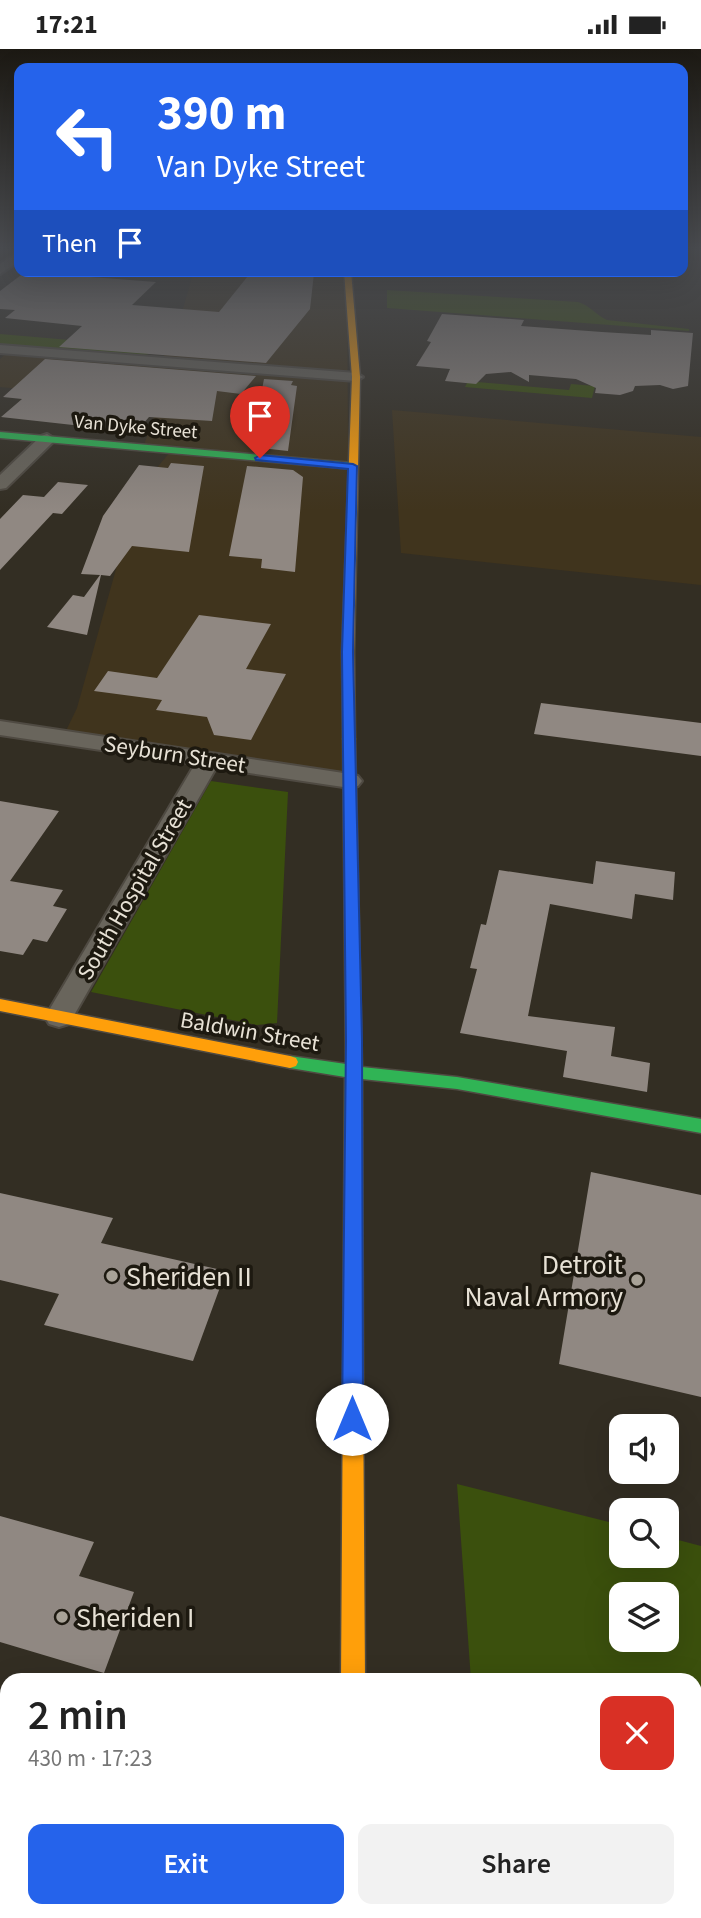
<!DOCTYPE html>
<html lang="en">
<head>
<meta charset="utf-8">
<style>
  body { margin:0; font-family:"Source Sans 3",sans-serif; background:#f2f2f2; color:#222; height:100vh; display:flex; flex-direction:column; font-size:26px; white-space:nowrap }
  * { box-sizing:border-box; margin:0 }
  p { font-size:23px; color:#767676 }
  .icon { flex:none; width:38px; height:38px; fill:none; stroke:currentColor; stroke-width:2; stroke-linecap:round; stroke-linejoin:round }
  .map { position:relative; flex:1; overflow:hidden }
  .side { position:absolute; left:0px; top:1624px; width:702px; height:245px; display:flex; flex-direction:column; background:#fff; border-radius:21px 21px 0 0; box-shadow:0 7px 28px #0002 }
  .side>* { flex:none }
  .top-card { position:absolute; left:14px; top:14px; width:674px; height:214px; border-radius:14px; box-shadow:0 7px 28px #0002; background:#2563eb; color:#fff; overflow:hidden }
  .buttons { position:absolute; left:609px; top:1365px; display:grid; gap:14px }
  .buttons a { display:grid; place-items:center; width:70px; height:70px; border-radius:14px; background:#fff; box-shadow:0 7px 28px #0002; font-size:35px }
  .pin { position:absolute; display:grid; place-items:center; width:60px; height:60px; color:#fff; margin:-72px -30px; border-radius:50% 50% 50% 0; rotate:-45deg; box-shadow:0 0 7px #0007 }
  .pin .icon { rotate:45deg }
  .me { position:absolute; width:77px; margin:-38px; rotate:0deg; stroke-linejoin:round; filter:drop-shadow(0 0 5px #0008) }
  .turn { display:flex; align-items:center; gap:24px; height:147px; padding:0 28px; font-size:32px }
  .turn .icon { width:91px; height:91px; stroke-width:2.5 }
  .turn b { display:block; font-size:49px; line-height:60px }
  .then { display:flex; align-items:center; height:66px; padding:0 28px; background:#0003; gap:14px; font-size:26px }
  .round { display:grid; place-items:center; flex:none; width:74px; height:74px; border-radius:14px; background:#f2f2f2 }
  .overview { display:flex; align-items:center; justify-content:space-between; height:119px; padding:0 28px }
  h1 { font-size:42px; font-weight:600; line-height:52px }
  .cta { display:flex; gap:14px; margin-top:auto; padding:14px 28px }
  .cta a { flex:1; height:80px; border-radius:14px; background:#2563eb; color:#fff; font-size:28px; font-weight:600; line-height:80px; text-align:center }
  .cta a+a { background:#f2f2f2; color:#222 }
  .status { display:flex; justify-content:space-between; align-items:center; height:49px; padding:0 35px; background:#fff; direction:ltr }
  .status svg { height:19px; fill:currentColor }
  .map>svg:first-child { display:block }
  .built { fill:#40341d }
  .green { fill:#3b500d; fill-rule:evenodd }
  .building { fill:#908882 }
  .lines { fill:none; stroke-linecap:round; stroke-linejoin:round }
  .street-casing { stroke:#4f4a42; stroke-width:4 }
  .fast-casing { stroke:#4f4a42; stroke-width:3 }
  .slow-casing { stroke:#4f4a42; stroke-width:3 }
  .street { fill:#69655c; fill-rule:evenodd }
  .fast { fill:#30b455; fill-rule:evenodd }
  .slow { fill:#ff9f0a; fill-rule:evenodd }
  .route { fill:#2563eb; stroke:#184099; stroke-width:2 }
  .poi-dot { fill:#a8a297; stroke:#1d1910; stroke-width:2.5 }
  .labels { text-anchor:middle; stroke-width:7; stroke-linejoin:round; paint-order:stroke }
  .far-street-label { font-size:19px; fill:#e7e1d5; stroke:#1d1910 }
  .street-label { font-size:23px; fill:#e7e1d5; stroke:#1d1910 }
  .near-poi-label { font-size:28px; fill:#e7e1d5; stroke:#1d1910; text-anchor:start }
</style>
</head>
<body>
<div class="status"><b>17:21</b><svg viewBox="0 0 49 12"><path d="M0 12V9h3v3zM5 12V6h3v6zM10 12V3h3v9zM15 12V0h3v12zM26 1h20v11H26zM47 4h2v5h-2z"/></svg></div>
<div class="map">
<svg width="701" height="1869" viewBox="0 0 701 1869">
  <rect width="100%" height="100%" fill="#332e23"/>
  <!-- built -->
  <path class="built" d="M194,222h153l3,510 -287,-44 14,-29 52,-185 26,-53 16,-19 -28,-3 16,-46 -159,-15v-28l10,-9 150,12 14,-23z
    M392,361l309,27v148l-300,-32z"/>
  <!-- green -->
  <path class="green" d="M387,241l191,12c13,4 18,13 29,18l82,9v2l-302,-23z
    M0,285l140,12 9,8 -9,2 -140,-12z
    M477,333l92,8 2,-6 24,2 -3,12 -127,-11 2,-4z
    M211,732l77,11 -11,231 -20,2 -166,-33z
    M457,1435l164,41v31h46v-19l34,9v372h-212l-1,-7h207v-231h-224zM667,1545v46h-46v-46z"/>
  <!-- building -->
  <path class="building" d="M252,222l62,2 -4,36 -44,54 -207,-16 23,-21 -77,-8 10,-8 -15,-1v-18l25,-19 131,10 -24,23 87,7z
    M442,265l82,6 -3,6 81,6 49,3v-5l42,3 -5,53 -15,3 -13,-4 -25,1 -2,5 -13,4 -25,-2 1,-5 -20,-9 -47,-4v7l-18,-10 -25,2 -10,10 -31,-3 5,-12 -34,-3 15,-24 -4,-1z
    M45,310l211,17 -15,18 -24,-3 -5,30 -63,-4 -13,15 -135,-15 21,-18 -19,-2z
    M264,330l29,2 -2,4 6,1 -9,65 -37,-4z
    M171,414l33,3 -15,86 -57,-6 -22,30 -9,-1 -14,60 -40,-8 26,-32 11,2 16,-22 -19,-1 22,-58 36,-51 29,3z
    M247,417l46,4 10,7 -8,95 -34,-4 1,-9 -33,-3z
    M58,433l30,3 -26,29 -9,-1 -53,57v-51l23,-24 21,2z
    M199,566l72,9 -25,45 40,5 -35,66 -37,-5 -7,-18 -51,-7 6,-10 -68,-9 14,-20 49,7z
    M541,654l160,20v33l-167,-22z
    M0,752l59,10 -49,70 53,9 -10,16 14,3 -20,33 -14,-3 -10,16 -23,-4z
    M596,812l79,11 -2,28 -38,-6 -3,25 -82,-15 -22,112 87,11 -4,29 39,7 -3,29 -84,-15 4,-26 -107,-18 17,-64 -7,-1 11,-44 5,1 13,-55 94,14z
    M591,1123l110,23v202l-142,-33z
    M0,1144l113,25 -12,25 125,28 -33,90 -149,-36 15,-31 -59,-14z
    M0,1467l94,26 -15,34 55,16 -30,81 -104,-31z"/>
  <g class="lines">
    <!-- street casing -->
    <g class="street-casing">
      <path id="street" d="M19,202v10l-19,13v-10z
        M0,296l356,28 7,4 -7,4 -356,-28z
        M47,385l8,5 -2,3 -47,46 -6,1v-14l41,-39z
        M0,672l350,53 8,2 4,5 -4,5 -8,2 -134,-20 -147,256 -10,3 -10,-3 -4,-7 150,-253 -195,-29z"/>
    </g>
    <!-- fast casing -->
    <g class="fast-casing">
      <path id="fast" d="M0,383l353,31 5,3 -5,3 -353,-31z
        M349,686l6,4 7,328 95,10 244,42v14l-244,-44 -95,-10 1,303 -3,7 -7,3 -7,-3 -3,-7 2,-305 -55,-9 -6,-2 -2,-4 2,-4 6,-2 56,8 -3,-325z"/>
    </g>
    <!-- slow casing -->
    <g class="slow-casing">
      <path id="slow" d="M344,222h7l9,106 -6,275 1,87 -6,4 -6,-4 -1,-87 10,-275z
        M0,950l290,57 6,2 2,4 -2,4 -6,2 -290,-57z
        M353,1323l7,3 3,7 2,298h-24l2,-298 3,-7z
        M340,1862h28v7h-28z"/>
    </g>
    <!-- street -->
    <use href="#street" class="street"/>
    <!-- fast -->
    <use href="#fast" class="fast"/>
    <!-- slow -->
    <use href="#slow" class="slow"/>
  </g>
  <!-- sky -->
  <linearGradient id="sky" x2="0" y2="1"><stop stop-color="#1c1913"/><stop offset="0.43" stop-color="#4a4c50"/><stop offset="1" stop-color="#4a4c50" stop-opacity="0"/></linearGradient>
  <rect width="701" height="462" fill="url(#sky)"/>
  <!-- route -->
  <path class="route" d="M260,406l93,9 4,2 -4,186 9,389 1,378 -3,7 -8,3 -7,-3 -3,-7 4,-378 -4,-389 6,-183 -92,-9 -1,-2z"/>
  <!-- markers -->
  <g class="poi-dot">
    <circle cx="112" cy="1227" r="7"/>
    <circle cx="637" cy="1231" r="7"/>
    <circle cx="62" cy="1568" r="7"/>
  </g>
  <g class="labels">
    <!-- far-street labels -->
    <g class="far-street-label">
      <text transform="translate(136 377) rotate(5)" y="7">Van Dyke Street</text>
    </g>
    <!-- street labels -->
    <g class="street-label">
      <text transform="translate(175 705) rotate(9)" y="8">Seyburn Street</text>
      <text transform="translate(134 840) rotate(-60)" y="8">South Hospital Street</text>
      <text transform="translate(250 982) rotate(10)" y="8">Baldwin Street</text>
    </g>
    <!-- near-poi labels -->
    <g class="near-poi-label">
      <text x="623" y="1225" text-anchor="end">Detroit<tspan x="623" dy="32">Naval Armory</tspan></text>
      <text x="126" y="1237">Sheriden II</text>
      <text x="76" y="1578">Sheriden I</text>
    </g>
  </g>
</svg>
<div class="buttons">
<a><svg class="icon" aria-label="sound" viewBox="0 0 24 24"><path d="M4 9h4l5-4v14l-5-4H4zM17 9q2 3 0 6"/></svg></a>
<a><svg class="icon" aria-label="search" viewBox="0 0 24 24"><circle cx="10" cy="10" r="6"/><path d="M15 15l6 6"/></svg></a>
<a><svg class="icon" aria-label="layers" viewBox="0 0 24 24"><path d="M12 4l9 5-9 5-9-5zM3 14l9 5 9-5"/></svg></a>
</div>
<div class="pin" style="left:260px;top:409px;background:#d93025"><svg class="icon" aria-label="arrive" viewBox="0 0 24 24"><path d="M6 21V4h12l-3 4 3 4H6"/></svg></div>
<svg class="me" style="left:352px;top:1370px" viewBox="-20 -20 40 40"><circle r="19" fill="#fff"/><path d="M0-13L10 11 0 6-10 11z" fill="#2563eb"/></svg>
<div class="top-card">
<div class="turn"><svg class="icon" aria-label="left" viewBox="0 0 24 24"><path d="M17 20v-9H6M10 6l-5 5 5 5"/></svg><div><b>390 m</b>Van Dyke Street</div></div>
<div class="then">Then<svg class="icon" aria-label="arrive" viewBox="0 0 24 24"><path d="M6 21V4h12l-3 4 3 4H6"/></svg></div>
</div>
<section class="side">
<div class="overview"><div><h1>2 min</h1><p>430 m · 17:23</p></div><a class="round" style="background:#d93025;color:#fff"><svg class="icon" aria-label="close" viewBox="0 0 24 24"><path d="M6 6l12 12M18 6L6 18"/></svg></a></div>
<div class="cta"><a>Exit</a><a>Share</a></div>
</section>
</div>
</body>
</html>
